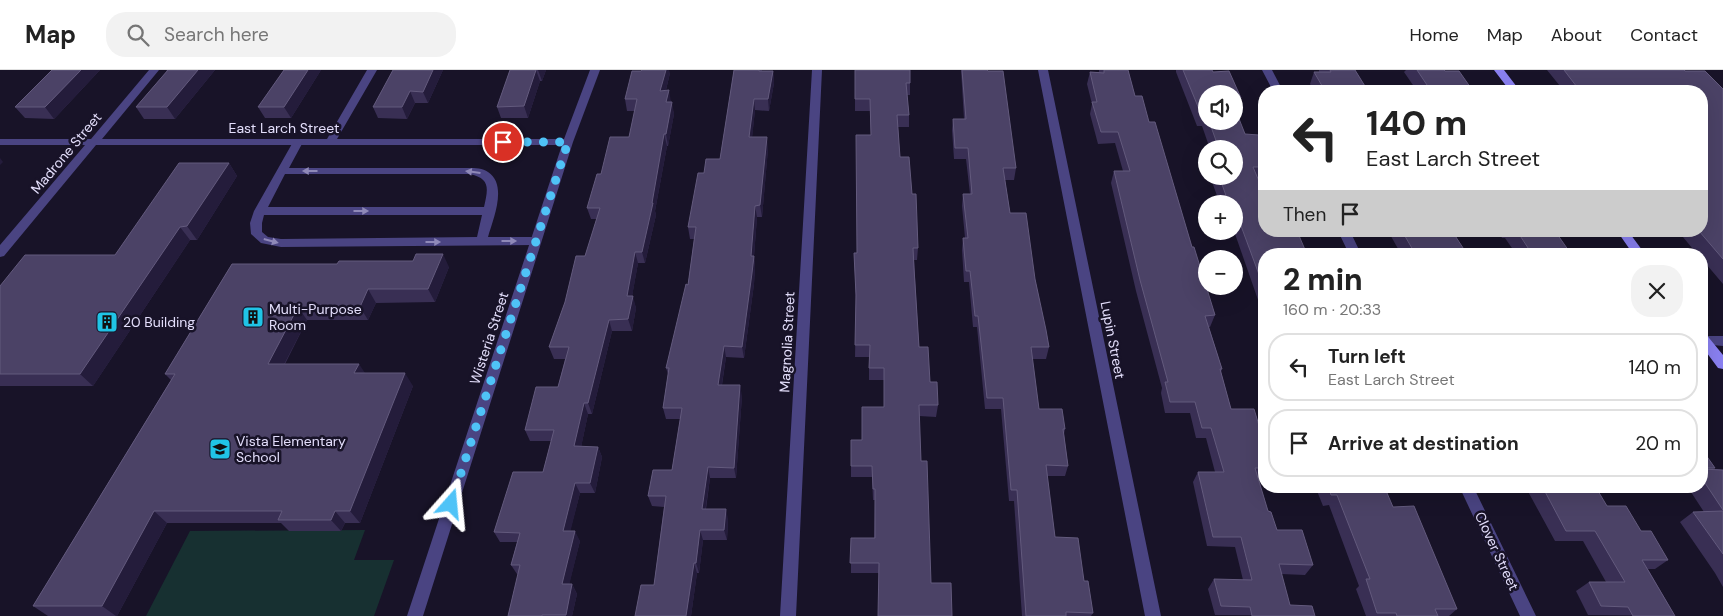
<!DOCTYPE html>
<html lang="en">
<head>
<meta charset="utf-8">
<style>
  body { margin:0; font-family:"DM Sans",sans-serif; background:#f2f2f2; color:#222; height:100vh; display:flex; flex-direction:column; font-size:19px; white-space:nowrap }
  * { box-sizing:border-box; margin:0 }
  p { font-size:16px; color:#767676 }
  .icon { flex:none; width:28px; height:28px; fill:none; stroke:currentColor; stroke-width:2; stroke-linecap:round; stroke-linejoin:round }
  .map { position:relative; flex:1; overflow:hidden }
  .panel { position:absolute; left:1258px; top:178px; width:450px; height:245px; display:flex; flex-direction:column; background:#fff; border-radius:20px; box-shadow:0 5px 20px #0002 }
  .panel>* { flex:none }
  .top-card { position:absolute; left:1258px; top:15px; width:450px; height:152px; border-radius:20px; box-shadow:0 5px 20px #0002; background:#fff; color:#222; overflow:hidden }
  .tools { position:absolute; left:1198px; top:15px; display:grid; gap:10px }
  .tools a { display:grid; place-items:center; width:45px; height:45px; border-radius:50%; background:#fff; box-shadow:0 5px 20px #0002; font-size:25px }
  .pin { position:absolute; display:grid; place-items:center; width:42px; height:42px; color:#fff; margin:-21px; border:2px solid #fff; border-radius:50%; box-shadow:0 1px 5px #0007 }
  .me { position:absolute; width:55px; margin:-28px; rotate:18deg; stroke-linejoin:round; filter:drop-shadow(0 0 4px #0008) }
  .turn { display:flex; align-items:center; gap:18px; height:105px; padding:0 25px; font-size:22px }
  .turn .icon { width:65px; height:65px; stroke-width:2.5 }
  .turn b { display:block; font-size:35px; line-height:42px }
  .then { display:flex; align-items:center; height:48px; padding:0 25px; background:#0003; gap:10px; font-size:19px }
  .round { display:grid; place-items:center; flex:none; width:52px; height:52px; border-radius:20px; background:#f2f2f2 }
  .headline { display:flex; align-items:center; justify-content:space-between; height:85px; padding:0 25px }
  h1 { font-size:30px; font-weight:800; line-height:38px }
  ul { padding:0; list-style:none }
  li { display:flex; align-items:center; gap:15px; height:68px; margin:0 10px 8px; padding:0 15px; border:2px solid #e0e0e0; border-radius:20px }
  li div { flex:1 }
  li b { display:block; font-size:19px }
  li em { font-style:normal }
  header { display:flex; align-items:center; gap:30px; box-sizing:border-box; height:70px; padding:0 25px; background:#fff; border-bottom:1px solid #e0e0e0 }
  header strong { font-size:24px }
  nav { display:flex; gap:28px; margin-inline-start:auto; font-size:18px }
  .search { width:350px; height:45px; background:#f2f2f2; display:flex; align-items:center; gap:12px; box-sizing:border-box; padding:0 18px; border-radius:20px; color:#767676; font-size:19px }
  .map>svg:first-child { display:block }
  .green { fill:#173031 }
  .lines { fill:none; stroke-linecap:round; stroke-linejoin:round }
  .lane { fill:#4a4482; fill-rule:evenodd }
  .street { fill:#4a4482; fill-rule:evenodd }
  .secondary { fill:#8a80f1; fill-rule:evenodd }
  .wall { fill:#392f54; fill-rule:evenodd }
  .shaded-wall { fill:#241c3b }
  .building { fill:#4b4266; stroke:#635a7d }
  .oneway { fill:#8f89b8 }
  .route { stroke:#4fc3f7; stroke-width:9; stroke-dasharray:0 16.2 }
  .labels { text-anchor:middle; stroke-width:5; stroke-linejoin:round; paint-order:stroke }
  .street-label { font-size:14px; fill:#e3defb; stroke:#181328 }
  .poi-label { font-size:14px; fill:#e3defb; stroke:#181328; text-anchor:start }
</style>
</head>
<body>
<header>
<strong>Map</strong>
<div class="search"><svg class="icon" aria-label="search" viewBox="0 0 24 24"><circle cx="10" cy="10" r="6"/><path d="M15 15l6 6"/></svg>Search here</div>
<nav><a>Home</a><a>Map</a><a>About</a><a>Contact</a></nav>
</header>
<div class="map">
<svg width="1723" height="546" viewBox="0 0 1723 546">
  <rect width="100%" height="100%" fill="#181328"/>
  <!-- green -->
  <path class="green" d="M365,460l-11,30h40l-20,56h-228l44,-85z"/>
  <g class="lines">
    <!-- lane -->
    <path class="lane" d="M298,69l5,3 -14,26h180c6,0 14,0 19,4 20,13 5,47 0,65h47l6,4 -6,4 -254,2 -20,-4 -10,-9 -1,-11 4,-12 39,-69zM285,104h184c22,4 19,15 15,33h-216zM264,145h218l-5,22 -196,2 -13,-2 -6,-5v-9z"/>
    <!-- street -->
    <path class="street" d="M149,0h10l-57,69h225l40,-69h10l-40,69h227l26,-69h10l-27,72 -150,474h-16l155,-471h-466l-92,111 -4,1v-12l85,-100h-85v-6h91z
      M812,0h10l-26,546h-16z
      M1038,0h10l113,546h-16z
      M1262,0h10l11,21h-10z
      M1338,161h12l11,23h-12z
      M1706,266h17v10l-21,-2v-6z
      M1459,416h14l63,130h-16z"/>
    <!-- secondary -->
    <path class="secondary" d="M1494,0h10l16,21h-10z
      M1617,161h11l17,23h-12z
      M1701,261l4,2 18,22v14l-5,-1 -17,-23z"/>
  </g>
  <!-- wall -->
  <path class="wall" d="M52,0h48l-46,49 -29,-1 -10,-11z
    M166,0h49l-40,49h-31l-8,-12 31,-36z
    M284,0h37l-30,48h-26l-7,-11z
    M393,0h50l-15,33h-13l-8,16 -29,-1 -5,-11z
    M510,0h36l-4,11h-2l-12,37h-27l-4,-11z
    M734,0h28v1h11l1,12 -5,28 -14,-1 -3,27 16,12 -6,68h-5l-3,39 1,11 -1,17 -10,74 -18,-1 -4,28 20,11 -6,82h-26l-4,31 22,10 -1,21h-24l-4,33h-2l-6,43h-56l19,-31 10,-78 -12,-1 -4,-10 24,-26 8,-51h-14l-3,-11 5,-34 -2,-6 22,-83 6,-46h-4l-2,-12 16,-54 16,-14z
    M855,0l55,13v12h-3l2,20v12h-11l2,30 12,37 6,54 -1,12h-3l5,87 19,58 -2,12 -17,-1 2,45 10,122 21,33 -74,-43h-27v-35h23l1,-38h-2l-1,-23h-21v-37h11l22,-33v-27h-15v-23h-14l1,-54 -2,-50h3l14,-118 -1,-24h-15z
    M961,0h26l29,98 -2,12h-9l5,33 25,66 14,68 -3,12h-14l7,50 26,20 -1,5 4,32 -3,10h-18l8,61 29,44 9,32 -2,3h-69l-8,-115h-5l-8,-92h-16l-8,-82h-4l-4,-45h-5l-2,-32 1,-12h2l-3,-32 1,-12h7l-4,-35h-12l-2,-29 1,-11h11z
    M1099,0h29l7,26 14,26 66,193 -5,12h-1l13,42 -1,3 10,37 33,33v37h-6l10,32 9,19 36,35 -8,10 -24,-1 9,31 25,11 -100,-1 -7,-26 6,-10 29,1 -8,-33 -28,-1 -14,-64 5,-10h17l-9,-34h-10l-6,-25h-25l-4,-20 1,-5 -26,-97 -25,-108 3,-12h9l-8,-28 -17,1 -8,-30 2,-10 -5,-20 3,-12h9z
    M1176,0h36l1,2 28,26 -4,12h-2l10,24 19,12v34h-6l6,74v63l-30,-86v-27h-14l-9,-25 1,-3h22v-27h-24l-8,-23h-5l-21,-54zM1206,24h28v27h-28z
    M1319,0h36l13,21h-54l-4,-7 4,-12h5z
    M1406,0h38l29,21h-56l-13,-19z
    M1547,0h137l39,19v195l-22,-26v-4h-4l-19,-23h23v-140h-137z
    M641,1l29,2 -4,17 5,12 3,12 -6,32h-1l-12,65 1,4 -11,48h-7l-6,33 4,12 -4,23h-20l-20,83h-4l-7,33h17l4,10 -7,36h-15l-10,38 10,10 -11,43h3l5,10 -5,22h-64l10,-42h-1l-6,-9 6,-23h-17l-6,-10 49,-60 8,-31h-21l-5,-11 33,-43 7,-28h-11l-5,-12 36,-91 12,-37h-6l-4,-11 14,-34 28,-37 6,-26h-8l-2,-12z
    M229,93l8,13 -40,64h-7l-97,146h-93v-100l115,-31z
    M1388,161h64l15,23h-66z
    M1498,161h57l16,23h-55l-11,-16h-3z
    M232,194l217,3 -14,35 -59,1 -8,17h-61l-22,44 80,9 48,13 -53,137h-15l-4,8h-52l-8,-8h-114l-50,93h-69l-15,-10 138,-226 -6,-6z
    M1701,378l14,20 -2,1 10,1v117l-8,-14 -35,-51 13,-10h11l-17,-26h14z
    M1315,416h69l9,21 64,102 -8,7h-83l-10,-27 3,-3 -30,-81 -6,1z
    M1525,416h70l12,20 34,25 27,29 -13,9h-7l27,47 -87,-1 -12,-24 13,-9h17l-23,-41h-28z"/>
  <!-- shaded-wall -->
  <path class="shaded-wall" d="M81,0h19l-46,49 -9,-12z
    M198,0h17l-40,49 -8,-12z
    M308,0h13l-30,48 -7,-11z
    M433,0h10l-15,33 -5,-11z
    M536,0l4,11 -12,37 -4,-12z
    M538,0h8l-4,11z
    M666,0h3l1,3 -7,29 -3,-11z
    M773,1l1,12 -5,28 -1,-12z
    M669,20l2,12 -2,12 -3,-12z
    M410,21l5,12 -8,16 -5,-12z
    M754,29l1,11 -4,39 -2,-12z
    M672,32l2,12 -6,32 -2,-12z
    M664,64l3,12 -12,65 1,4 -11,48 -3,-11z
    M767,67l1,12 -6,68 -2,-12z
    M0,88l3,4 -3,3z
    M229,93l8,13 -40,64 -10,-14z
    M755,136l2,11 -3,39 1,11 -1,17 -10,74 -2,-11 9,-91z
    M180,157l10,13 -97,146 -13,-12z
    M635,182l3,11 -8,45 -3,-12z
    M443,184l6,13 -14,35 -7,-13z
    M368,219l8,14 -8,17 -8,-13z
    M633,226l3,12 -4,23 -4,-12z
    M298,237l9,13 -29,56 -10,-12z
    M609,250l3,11 -20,83 -4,-11z
    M724,276l2,11 -6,39 -2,-11z
    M359,294l8,12 -13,-3z
    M405,303l8,13 -53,137 -10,-12z
    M740,315l2,11 -6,82 -2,-10z
    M584,333l4,11 -9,43 -5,-11z
    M598,377l4,10 -7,36 -5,-10z
    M708,397l2,11 -6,41 -2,-10z
    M575,413l5,10 -12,48 -5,-10z
    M726,439l2,10 -1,21 -3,-10z
    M154,441l13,12 -50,93h-1l-14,-10z
    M335,441l10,12 -4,8 -10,-11z
    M700,460l3,10 -4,33 -3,-10z
    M575,461l5,10 -13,53 -5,-10z
    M694,493l3,10 -6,43h-5z
    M572,514l5,10 -5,22h-6v-1z"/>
  <!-- building -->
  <path class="building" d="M52,0h29l-36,37h-30z
    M168,0h30l-31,37h-31z
    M284,0h24l-24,37h-26z
    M393,0h40l-10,22 -13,-1 -8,16h-29z
    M510,0h26l-12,36 -27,1z
    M642,0h24l-6,21 9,-1 -3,12h6l-6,32h-2l-12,69h1l-11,49h-7l-8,44h6l-5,23 -19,1 -21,83h-4l-10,43 24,1 -8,36h-15l-12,48h12l-13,53h10l-6,31h-24v1h-34l12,-51h-9l9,-32 -26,-1 19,-60h30l11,-42h-29l11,-43h22l11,-40h-20l16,-45 11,-46h9l15,-48h-13l10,-34h4l9,-37h19l8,-38h-12l7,-28h9z
    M734,0h25v1h14l-5,28h-14l-5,38h18l-7,68 -5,1 -4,50h3l-2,17 -10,74 -18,-1 -6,39h22l-6,83 -26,-1 -6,42h24l-2,21h-24l-4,33h-2l-8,53h-51l6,-31h13l12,-89h-18l5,-26h19l10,-62h-19l6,-40h-3l20,-84 2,1 8,-58h-8l10,-54h6l2,-14h14z
    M855,0h55v13h-4l3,32h-12l3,42h9l3,37h4l2,54h-5l1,20 5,79h9l2,35h7l1,23h-19l2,56h6l4,122h20l1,33h-74l1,-53h-29l1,-25h24v-49h-2l-1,-23h-21v-26h11v-33h22v-39h-15l1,-23h-15l1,-50 -2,-42h3l-1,-118h15l-1,-36h-15z
    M962,0h25l1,1h15l13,97h-13l7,45h16l9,66 11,51 3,17h-18l8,62h23l3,20h-2l5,37 -22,-1 9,72 23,1 6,43h4l5,32 -27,-1v4h-40l-9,-126h-6l-8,-92h-16l-9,-82h-3l-5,-45h-4l-3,-33h5l-5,-44h9l-4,-46h-13l-2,-29h13z
    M1104,0h24l7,26h7l7,26h6l37,125h2l21,68 -10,1 17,53h-2l11,40h23l10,33v26h-9l13,43 3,1 6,18h25l11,35 -34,-1 11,41 22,1 3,10h-63l-2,-9 -29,-1 -7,-27 38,1 -11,-43h-28l-15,-65h26l-13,-44h-9l-7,-26h-25l-5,-20h3l-28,-102 -26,-109h16l-12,-39h-17l-9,-30h5l-7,-30 14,1z
    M1183,0h29l1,2 16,-1 12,27h-7v-4h-28v20h-5z
    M1330,0h25l13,21h-43l-11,-19h17z
    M1417,0h27l1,1h14l14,20h-42z
    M1564,0h120l1,1h20l18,18v170l-24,-28h2v-140h-121z
    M1234,36l11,28 14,1 5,11v21h-11l11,26v38h33l9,21h3l1,2h-46v34l-30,-81v-3h-5l-10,-28h15v-27h-15l-10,-28h25z
    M179,93h50l-42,63 -7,1 -100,147h-80v-88l25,-31h90z
    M1402,161h50l15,23h-33l-3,-5 -18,1z
    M1517,161h38l16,23h-39z
    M416,184h27l-15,35h-60l-8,18h-62l-30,57h91l-5,9h51l-55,138h-15l-4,9h-53l4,-9h-128l-52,95h-69l142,-232h-10l67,-110h105l2,-3h74z
    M1701,378l14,20h-14z
    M1701,399l22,1v40l-22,-33z
    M1328,416h56l9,21 21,-1 43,103h-22l3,7h-41l-1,-3h-19l-11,-34h4l-33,-84h-6z
    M1542,416h53l12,20h19l15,25h10l17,29h-26l33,56h-42l-5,-9 -27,-1 -12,-24h36l-30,-51h-29z
    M1723,441v43l-30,-42z"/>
  <!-- one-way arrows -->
  <defs><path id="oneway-solid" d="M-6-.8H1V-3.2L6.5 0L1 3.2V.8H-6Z" transform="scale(1.25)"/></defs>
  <g class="oneway">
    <use href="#oneway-solid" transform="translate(310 101) rotate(180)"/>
    <use href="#oneway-solid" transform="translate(473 102) rotate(-173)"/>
    <use href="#oneway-solid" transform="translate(361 141)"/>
    <use href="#oneway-solid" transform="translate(271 171) rotate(15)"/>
    <use href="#oneway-solid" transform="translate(509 171)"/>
    <use href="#oneway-solid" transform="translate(433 172)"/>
  </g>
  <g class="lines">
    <!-- route -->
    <path class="route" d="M451,434l117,-362h-65"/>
  </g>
  <!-- icons -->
  <defs>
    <g id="building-square" transform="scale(1.125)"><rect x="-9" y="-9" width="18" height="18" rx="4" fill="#20c4e6" stroke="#181328"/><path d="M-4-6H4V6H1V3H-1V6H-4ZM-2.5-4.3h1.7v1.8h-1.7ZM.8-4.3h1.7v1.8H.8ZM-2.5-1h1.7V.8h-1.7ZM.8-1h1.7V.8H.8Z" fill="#111"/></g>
    <g id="school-square" transform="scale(1.125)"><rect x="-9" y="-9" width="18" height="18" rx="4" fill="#20c4e6" stroke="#181328"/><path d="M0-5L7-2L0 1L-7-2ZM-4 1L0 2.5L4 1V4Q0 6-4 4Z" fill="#111"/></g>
  </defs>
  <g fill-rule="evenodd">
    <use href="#building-square" x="253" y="247"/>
    <use href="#building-square" x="107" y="252"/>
    <use href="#school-square" x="220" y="379"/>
  </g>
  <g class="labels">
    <!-- street labels -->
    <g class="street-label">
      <text x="284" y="63">East Larch Street</text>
      <text transform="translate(66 83) rotate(-50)" y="5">Madrone Street</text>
      <text transform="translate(489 268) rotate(-72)" y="5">Wisteria Street</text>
      <text transform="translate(1113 270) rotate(79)" y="5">Lupin Street</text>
      <text transform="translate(787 272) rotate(-87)" y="5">Magnolia Street</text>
      <text transform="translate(1497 481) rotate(65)" y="5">Clover Street</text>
    </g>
    <!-- poi labels -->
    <g class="poi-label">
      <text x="269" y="244">Multi-Purpose<tspan x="269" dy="16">Room</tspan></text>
      <text x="123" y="257">20 Building</text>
      <text x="236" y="376">Vista Elementary<tspan x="236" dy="16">School</tspan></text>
    </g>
  </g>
</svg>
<div class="tools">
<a><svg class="icon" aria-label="sound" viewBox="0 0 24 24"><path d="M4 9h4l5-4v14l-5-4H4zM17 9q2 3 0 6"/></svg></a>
<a><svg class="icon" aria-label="search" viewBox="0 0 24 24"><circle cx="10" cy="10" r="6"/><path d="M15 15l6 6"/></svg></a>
<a>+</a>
<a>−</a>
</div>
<div class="pin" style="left:503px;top:72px;background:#d93025"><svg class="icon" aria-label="arrive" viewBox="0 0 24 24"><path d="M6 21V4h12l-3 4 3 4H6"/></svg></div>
<svg class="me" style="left:451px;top:434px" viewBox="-20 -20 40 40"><path d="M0-17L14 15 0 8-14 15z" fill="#4fc3f7" stroke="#fff" stroke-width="4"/></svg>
<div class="top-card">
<div class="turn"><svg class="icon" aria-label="left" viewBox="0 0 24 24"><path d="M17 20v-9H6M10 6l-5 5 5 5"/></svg><div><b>140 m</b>East Larch Street</div></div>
<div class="then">Then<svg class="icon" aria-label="arrive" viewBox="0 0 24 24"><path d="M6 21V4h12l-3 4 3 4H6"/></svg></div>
</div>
<section class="panel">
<div class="headline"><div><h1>2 min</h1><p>160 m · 20:33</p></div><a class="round"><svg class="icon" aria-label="close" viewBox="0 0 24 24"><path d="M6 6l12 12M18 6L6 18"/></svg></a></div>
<ul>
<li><svg class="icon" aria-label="left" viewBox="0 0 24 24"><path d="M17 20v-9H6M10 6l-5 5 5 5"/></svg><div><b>Turn left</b><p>East Larch Street</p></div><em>140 m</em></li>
<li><svg class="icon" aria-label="arrive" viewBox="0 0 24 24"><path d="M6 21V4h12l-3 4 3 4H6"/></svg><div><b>Arrive at destination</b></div><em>20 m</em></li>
</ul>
</section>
</div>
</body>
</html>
